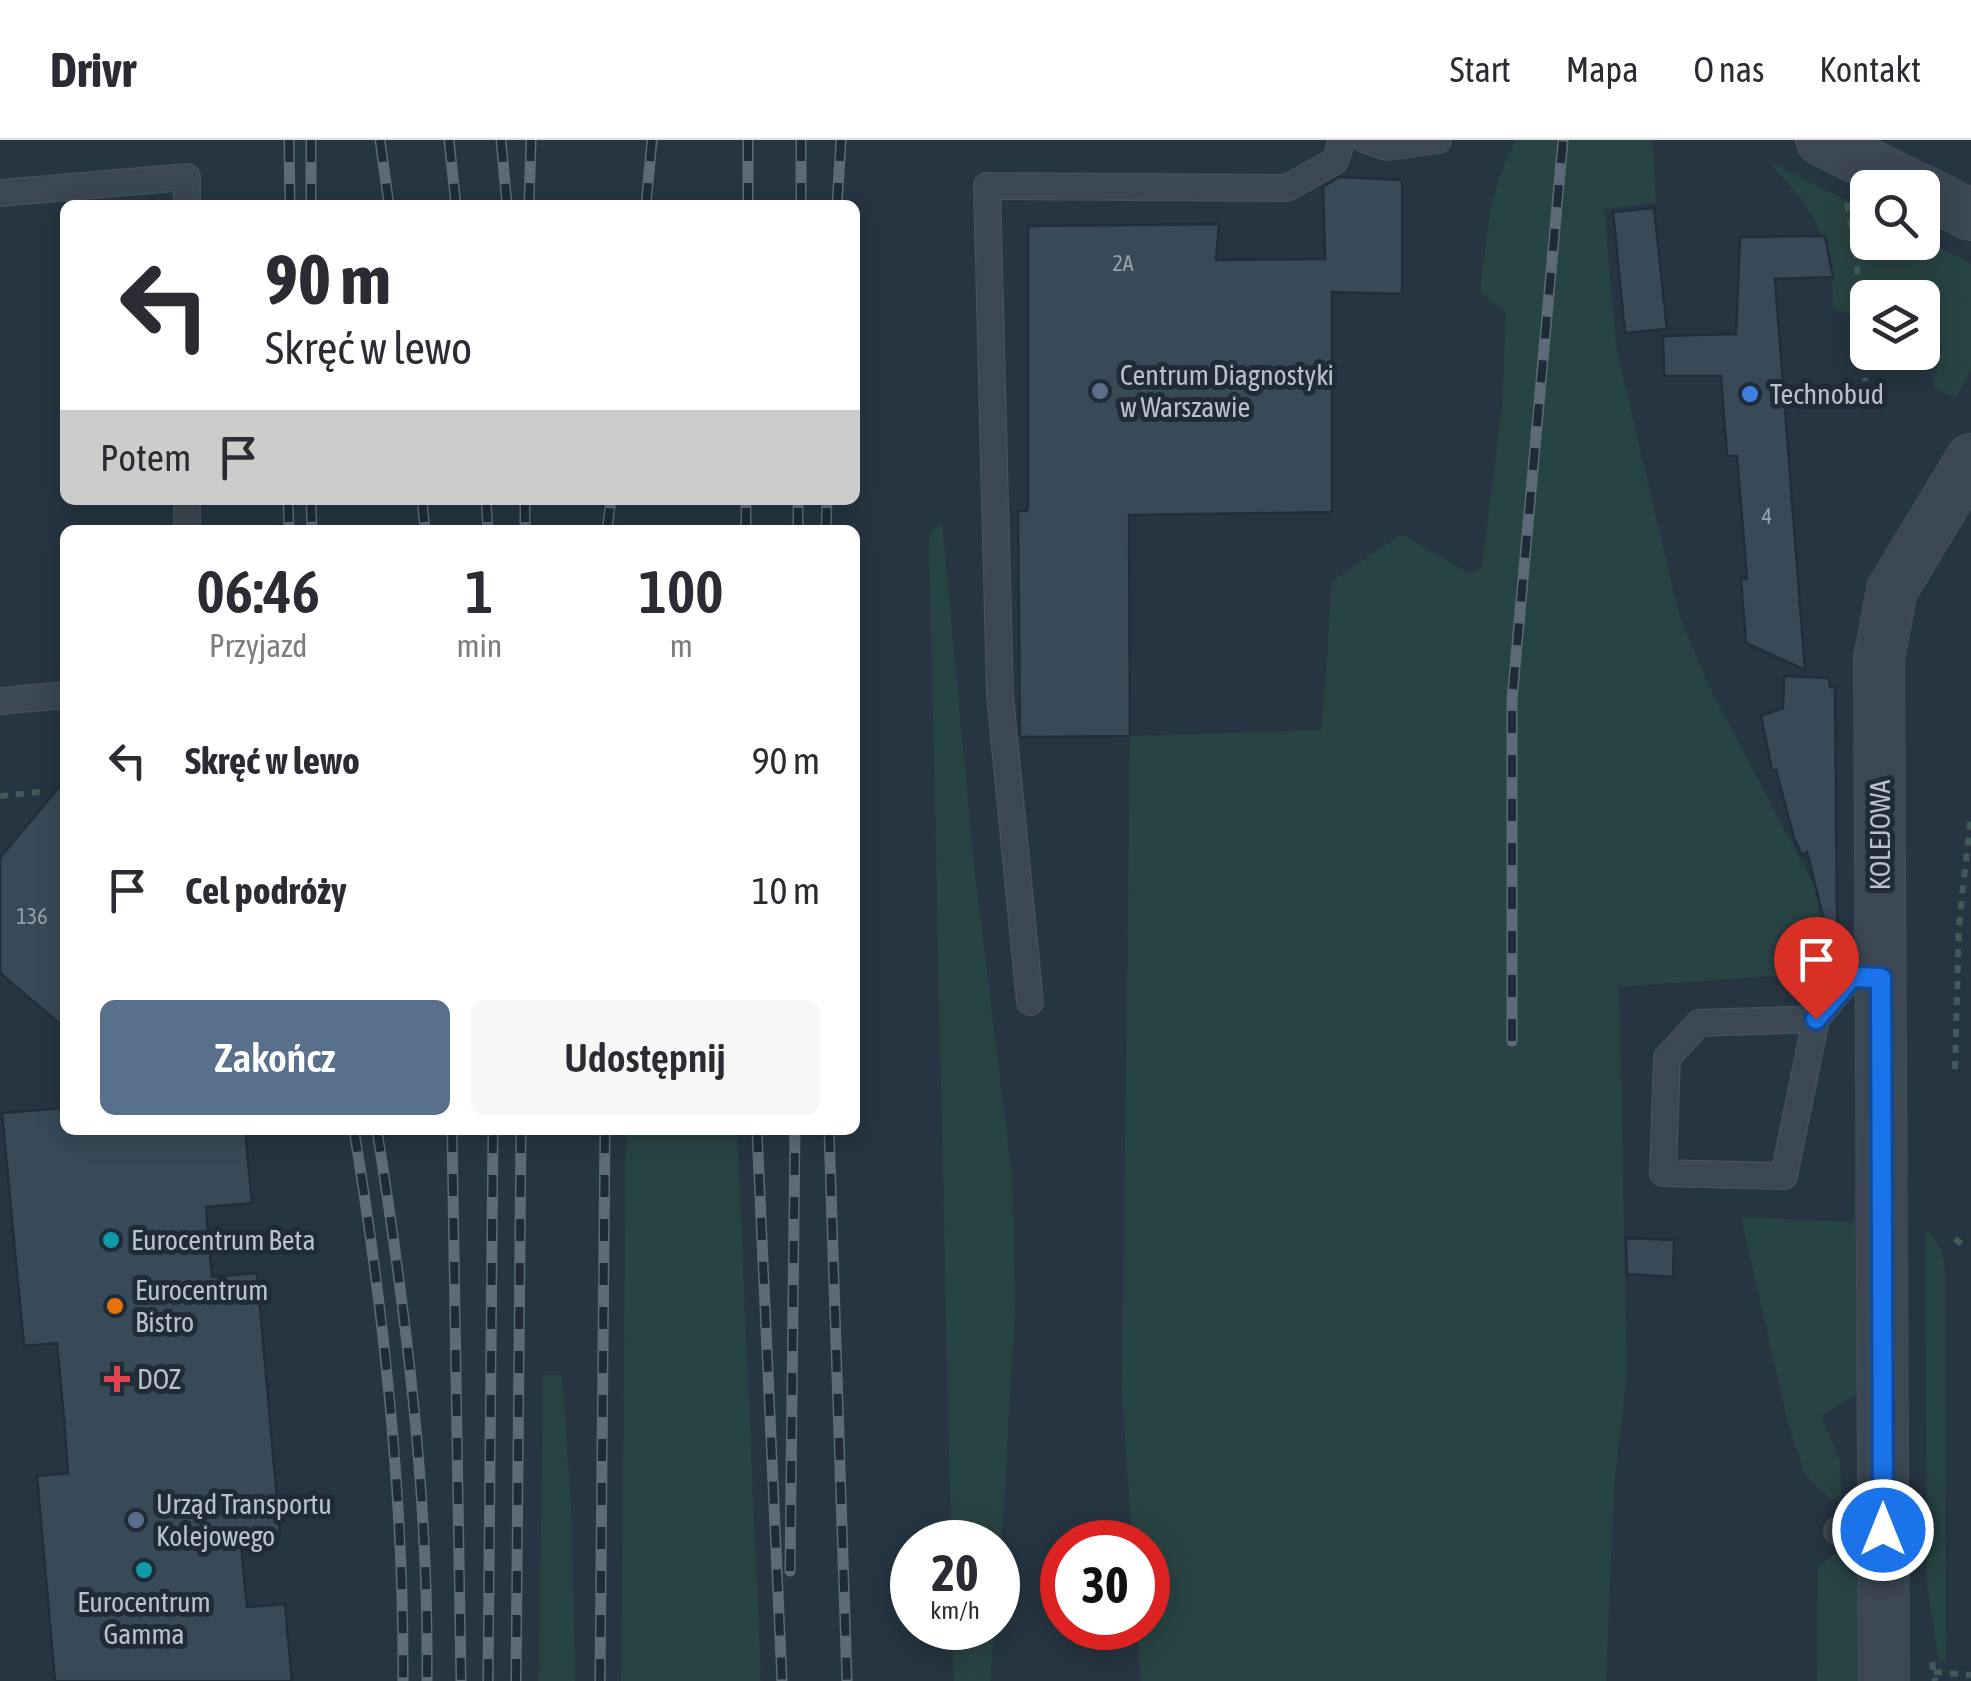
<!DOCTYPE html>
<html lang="pl">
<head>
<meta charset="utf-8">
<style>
  body { margin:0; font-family:"Asap Condensed",sans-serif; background:#f7f7f7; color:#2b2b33; height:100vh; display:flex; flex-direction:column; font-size:38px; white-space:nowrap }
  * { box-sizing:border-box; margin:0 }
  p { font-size:32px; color:#7c7c81 }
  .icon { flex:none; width:55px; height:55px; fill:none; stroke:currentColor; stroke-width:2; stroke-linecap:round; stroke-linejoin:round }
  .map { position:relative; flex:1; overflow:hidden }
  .drawer { position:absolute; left:60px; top:385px; width:800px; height:610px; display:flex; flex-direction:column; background:#fff; border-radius:15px; box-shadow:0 5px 25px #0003 }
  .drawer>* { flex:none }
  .banner { position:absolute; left:60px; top:60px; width:800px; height:305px; border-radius:15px; box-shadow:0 5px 25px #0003; background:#fff; color:#2b2b33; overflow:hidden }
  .buttons { position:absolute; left:1850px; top:30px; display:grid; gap:20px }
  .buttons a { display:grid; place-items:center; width:90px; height:90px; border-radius:15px; background:#fff; box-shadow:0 5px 25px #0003; font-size:50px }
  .speed { position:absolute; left:890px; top:1380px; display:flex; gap:20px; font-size:50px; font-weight:700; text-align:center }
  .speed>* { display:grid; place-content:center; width:130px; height:130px; border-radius:50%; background:#fff; box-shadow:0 5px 25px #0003; line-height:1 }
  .speed small { font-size:25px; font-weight:400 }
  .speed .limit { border:15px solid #d22; background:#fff; color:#111 }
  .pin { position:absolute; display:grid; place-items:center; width:85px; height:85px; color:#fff; margin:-102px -42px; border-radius:50% 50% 50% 0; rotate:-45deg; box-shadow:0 0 10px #0007 }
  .pin .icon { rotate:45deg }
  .me { position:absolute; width:110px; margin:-55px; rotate:0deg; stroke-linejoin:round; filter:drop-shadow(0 0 8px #0008) }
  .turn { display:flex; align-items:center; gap:35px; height:210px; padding:0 40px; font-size:45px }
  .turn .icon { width:130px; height:130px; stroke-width:2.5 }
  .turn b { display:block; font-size:70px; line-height:85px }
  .then { display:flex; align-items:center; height:95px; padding:0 40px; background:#0003; gap:20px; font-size:38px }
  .eta { display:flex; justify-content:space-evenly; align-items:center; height:170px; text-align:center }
  .eta b { font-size:60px; font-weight:600; line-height:70px }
  .cta { display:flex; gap:20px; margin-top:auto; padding:20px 40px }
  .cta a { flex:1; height:115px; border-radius:15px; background:#58708c; color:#fff; font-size:40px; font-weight:600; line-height:115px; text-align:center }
  .cta a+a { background:#f7f7f7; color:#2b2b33 }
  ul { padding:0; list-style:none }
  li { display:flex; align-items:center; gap:30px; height:130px; padding:0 40px }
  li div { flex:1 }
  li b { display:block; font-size:38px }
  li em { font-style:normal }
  header { display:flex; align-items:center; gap:60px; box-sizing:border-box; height:140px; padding:0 50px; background:#fff; border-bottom:2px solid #e1e1e2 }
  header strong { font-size:48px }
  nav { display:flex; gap:55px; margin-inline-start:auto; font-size:35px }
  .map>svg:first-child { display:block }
  .green { fill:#284343 }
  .building { fill:#384a58; stroke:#212e39; stroke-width:2.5 }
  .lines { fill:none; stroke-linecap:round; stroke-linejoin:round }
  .service-casing { stroke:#44505b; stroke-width:28 }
  .minor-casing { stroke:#44505b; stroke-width:52 }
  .path { stroke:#425b5a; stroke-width:6; stroke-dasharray:8 8; stroke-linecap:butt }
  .service { stroke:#3b4752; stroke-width:25 }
  .minor { stroke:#3b4752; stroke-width:50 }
  .rail-casing { stroke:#5d6b78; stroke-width:11 }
  .rail { stroke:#1f2c37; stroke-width:8; stroke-dasharray:22; stroke-linecap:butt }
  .route-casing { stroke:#114b97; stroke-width:25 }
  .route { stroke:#1a73e8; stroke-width:18 }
  .service-dot { fill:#5c6f8a; stroke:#1f2c37; stroke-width:4 }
  .shop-dot { fill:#3f7fe0; stroke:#1f2c37; stroke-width:4 }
  .culture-dot { fill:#0f9aa8; stroke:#1f2c37; stroke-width:4 }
  .food-dot { fill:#e8710a; stroke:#1f2c37; stroke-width:4 }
  .health-dot { fill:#e0444e; stroke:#1f2c37; stroke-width:4 }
  .labels { text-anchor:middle; stroke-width:10; stroke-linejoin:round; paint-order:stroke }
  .number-label { font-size:22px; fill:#96a2ad }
  .poi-label { font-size:28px; fill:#b8c2cc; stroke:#1f2c37; text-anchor:start }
  .street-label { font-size:28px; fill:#b8c2cc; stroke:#1f2c37 }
</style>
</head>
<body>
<header>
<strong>Drivr</strong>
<nav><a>Start</a><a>Mapa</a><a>O nas</a><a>Kontakt</a></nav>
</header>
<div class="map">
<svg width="1971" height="1541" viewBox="0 0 1971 1541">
  <rect width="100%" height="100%" fill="#263542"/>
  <!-- green -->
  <path class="green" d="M1516,0h136l4,63 -52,6 12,138 63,268 28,67 115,219 16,22 -22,26 12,23 -209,15 8,389 -13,109 -8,196h-465l-4,-53h11v-86h-16l-10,-150 8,-656 192,-6 10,-149 70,-47 68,40 12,-6 20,-160 4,-96 -26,-20c7,-52 9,-106 36,-152z
    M1768,21l99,50 1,31h54l1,-3 48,25v107l-16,27 -23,-11 11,-42 -20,-7 -1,-40h-54l-1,22 -34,-11c-1,-75 -16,-94 -65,-148z
    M942,382l32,344 38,310 3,132 -17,298v-64h-47l-22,-1008z
    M1864,913l-2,338 -41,25 19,45 1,40 -13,-3 -23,-24 -16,-47 -48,-210 112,5z
    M626,990h111l24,551h-140z
    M1929,1091l13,21 3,17 1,392h-7l-12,-76 -2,-352z
    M543,1235h19l9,130 4,176h-36z
    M1838,1411l25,19v111h-46l1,-115z
    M953,1488h42l-5,53h-36z"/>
  <!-- building -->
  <path class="building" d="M1339,37l63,3v114l-70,-2v220l-203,3 1,221 -110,1 -2,-226h9l1,-5v-280l191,-2 -3,36 109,-1 -2,-72z
    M1654,68l13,121 -42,4 -12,-121z
    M1825,96l8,41 -58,2 30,391 -59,-27 -5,-64h6l-10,-123h-10l-6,-80h-57l-1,-40 73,-2 4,-97z
    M1784,536l45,2 1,9 5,1 2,235 -12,2 -18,-73 -5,3 -8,-17 -18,-68h-4l-11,-54 22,-8z
    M65,640v248l-65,-55v-115z
    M65,968v22h180l7,73 -46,4 6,70 45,-4 23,260 -40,3 7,71 38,-3 7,77h-237l-18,-205 31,-3 -4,-54 -7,-76 -33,3 -22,-233z
    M1626,1098l48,2 -1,37 -46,-3z"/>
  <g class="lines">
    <!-- service casing -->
    <g class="service-casing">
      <path id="service" d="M1366,0l21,7 51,-7
        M0,53l187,-16v28
        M187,390v-30
        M0,561l65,-6
        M1030,862l-30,-306 -13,-510 300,2 48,-27 7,-21
        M1816,879l-117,4 -32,35 -4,115 121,3 32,-157 35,-42h30
        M1837,1391l46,-1"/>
    </g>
    <!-- minor casing -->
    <g class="minor-casing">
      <path id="minor" d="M1821,0l96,48
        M1922,50l49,25
        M1884,1541l-5,-1022 13,-69 79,-131"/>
    </g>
    <!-- path -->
    <path class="path" d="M1847,63l9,47 9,131
      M0,656l40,-4
      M1955,929l4,-144 12,-110
      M1955,1099l13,10
      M1932,1522l3,19
      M1934,1532l37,3"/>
    <!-- service -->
    <use href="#service" class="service"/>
    <!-- minor -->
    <use href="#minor" class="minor"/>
    <!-- rail casing -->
    <g class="rail-casing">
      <path id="rail" d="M289,0l1,65
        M311,0v65
        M380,0l9,65
        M449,0l7,65
        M501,0l6,65
        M529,65l2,-65
        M646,65l6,-65
        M748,65v-65
        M801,65v-65
        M837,65l4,-65
        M288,360l1,30
        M311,360l1,30
        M422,360l3,30
        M486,360l2,30
        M525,360v30
        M607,390l4,-30
        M746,390v-30
        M798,390v-30
        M826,390l1,-30
        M1512,901v-341l51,-560
        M354,990c30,182 50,366 49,551
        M377,990c29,183 52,366 50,551
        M452,990l9,551
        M757,990l25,551
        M829,990l18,551
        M790,1431l5,-441
        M488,1541l5,-551
        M516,1541l5,-551
        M600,1541l5,-551"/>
    </g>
    <!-- rail -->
    <use href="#rail" class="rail"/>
  </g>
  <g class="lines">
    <!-- route casing -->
    <g class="route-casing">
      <path id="route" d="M1816,879l36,-42 29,1 2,552"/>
    </g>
    <!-- route -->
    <use href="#route" class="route"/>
  </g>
  <!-- markers -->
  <g class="service-dot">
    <circle cx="1100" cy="251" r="10"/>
    <circle cx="136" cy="1380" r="10"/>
  </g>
  <circle class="shop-dot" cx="1750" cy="254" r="10"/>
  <g class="culture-dot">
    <circle cx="111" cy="1100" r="10"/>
    <circle cx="144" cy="1430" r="10"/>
  </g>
  <circle class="food-dot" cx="115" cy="1166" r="10"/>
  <path class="health-dot" d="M112 1224h10v10h10v10h-10v10h-10v-10h-10v-10h10z"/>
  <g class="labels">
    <!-- number labels -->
    <g class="number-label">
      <text x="1123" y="131">2A</text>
      <text x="1767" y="384">4</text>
      <text x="32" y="784">136</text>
    </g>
    <!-- poi labels -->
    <g class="poi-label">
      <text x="1120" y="245">Centrum Diagnostyki<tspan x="1120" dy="32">w Warszawie</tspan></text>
      <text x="1770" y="264">Technobud</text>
      <text x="131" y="1110">Eurocentrum Beta</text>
      <text x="135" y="1160">Eurocentrum<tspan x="135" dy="32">Bistro</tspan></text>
      <text x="137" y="1249">DOZ</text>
      <text x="156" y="1374">Urząd Transportu<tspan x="156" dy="32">Kolejowego</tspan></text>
      <text x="144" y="1472" text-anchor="middle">Eurocentrum<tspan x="144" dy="32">Gamma</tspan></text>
    </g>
    <!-- street labels -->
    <g class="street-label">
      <text transform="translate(1880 695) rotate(-90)" y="10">KOLEJOWA</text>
    </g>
  </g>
</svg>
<div class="buttons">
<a><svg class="icon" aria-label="search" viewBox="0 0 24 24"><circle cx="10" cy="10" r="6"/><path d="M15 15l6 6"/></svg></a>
<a><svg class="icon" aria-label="layers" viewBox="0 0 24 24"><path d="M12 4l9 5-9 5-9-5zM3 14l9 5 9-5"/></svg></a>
</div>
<div class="speed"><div>20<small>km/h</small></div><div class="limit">30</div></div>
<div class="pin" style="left:1816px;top:879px;background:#d93025"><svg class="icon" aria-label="arrive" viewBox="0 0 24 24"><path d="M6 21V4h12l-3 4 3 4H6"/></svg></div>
<svg class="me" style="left:1883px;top:1390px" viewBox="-20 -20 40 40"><circle r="17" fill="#1a73e8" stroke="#fff" stroke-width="3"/><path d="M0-11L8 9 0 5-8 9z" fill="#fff"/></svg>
<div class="banner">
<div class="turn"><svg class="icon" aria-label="left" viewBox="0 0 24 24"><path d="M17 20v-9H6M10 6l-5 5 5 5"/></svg><div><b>90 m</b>Skręć w lewo</div></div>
<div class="then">Potem<svg class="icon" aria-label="arrive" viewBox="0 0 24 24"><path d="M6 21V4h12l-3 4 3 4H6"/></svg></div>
</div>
<section class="drawer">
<div class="eta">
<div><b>06:46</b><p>Przyjazd</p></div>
<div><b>1</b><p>min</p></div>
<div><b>100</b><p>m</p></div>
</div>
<ul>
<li><svg class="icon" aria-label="left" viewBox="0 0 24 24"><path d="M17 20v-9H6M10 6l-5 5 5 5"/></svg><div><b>Skręć w lewo</b></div><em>90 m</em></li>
<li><svg class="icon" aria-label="arrive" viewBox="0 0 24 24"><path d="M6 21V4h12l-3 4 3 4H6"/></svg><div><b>Cel podróży</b></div><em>10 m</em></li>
</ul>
<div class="cta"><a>Zakończ</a><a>Udostępnij</a></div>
</section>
</div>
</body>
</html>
